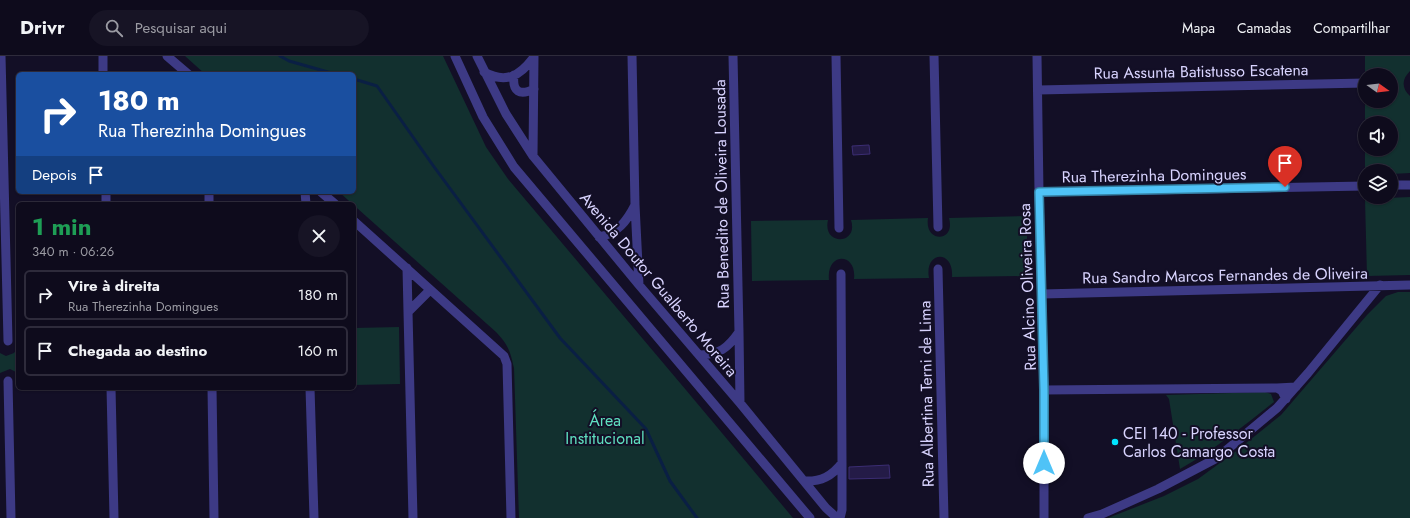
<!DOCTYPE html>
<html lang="pt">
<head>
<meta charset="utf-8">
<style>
  body { margin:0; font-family:Jost,sans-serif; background:#171425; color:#f1f3f6; height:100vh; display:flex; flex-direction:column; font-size:15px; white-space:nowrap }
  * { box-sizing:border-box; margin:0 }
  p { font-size:13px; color:#9b9ba3 }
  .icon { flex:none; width:22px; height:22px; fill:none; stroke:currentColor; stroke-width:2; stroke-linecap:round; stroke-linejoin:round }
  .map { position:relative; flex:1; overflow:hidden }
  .side { position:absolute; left:16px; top:146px; width:340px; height:188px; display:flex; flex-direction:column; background:#0e0b1c; border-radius:6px; box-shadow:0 1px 3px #0004,0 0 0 1px #2e2b3b }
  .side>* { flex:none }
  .top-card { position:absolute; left:16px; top:16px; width:340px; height:122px; border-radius:6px; box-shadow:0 1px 3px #0004,0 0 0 1px #2e2b3b; background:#1a4fa0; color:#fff; overflow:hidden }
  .needle { width:26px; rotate:104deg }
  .controls { position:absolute; left:1358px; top:12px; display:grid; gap:8px }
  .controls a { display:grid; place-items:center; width:40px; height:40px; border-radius:50%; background:#0e0b1c; box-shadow:0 1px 3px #0004,0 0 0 1px #2e2b3b; font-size:20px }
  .pin { position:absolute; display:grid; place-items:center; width:34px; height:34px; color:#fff; margin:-41px -17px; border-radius:50% 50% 50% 0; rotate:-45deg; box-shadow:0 0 4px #0007 }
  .pin .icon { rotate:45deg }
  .me { position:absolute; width:44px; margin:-22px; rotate:0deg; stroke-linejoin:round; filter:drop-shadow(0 0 3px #0008) }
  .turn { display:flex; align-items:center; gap:14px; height:84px; padding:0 16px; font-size:18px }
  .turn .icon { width:52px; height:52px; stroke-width:2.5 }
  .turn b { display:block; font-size:28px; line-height:34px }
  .then { display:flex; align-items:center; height:38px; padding:0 16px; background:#0003; gap:8px; font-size:15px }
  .round { display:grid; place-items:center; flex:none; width:42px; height:42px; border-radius:21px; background:#171425 }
  .overview { display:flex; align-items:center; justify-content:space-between; height:68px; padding:0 16px }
  h1 { font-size:24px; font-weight:700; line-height:30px; color:#1e9e55 }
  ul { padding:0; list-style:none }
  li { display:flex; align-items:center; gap:12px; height:50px; margin:0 8px 6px; padding:0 8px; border:2px solid #2e2b3b; border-radius:6px }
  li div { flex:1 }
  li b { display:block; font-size:15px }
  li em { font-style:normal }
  header { display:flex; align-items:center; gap:24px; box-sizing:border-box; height:56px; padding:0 20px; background:#0e0b1c; border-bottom:1px solid #2e2b3b }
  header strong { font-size:19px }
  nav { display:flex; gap:22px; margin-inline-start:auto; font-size:14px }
  .search { width:280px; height:36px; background:#171425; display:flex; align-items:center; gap:10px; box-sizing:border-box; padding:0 14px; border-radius:22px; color:#9b9ba3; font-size:15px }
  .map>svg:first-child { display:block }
  .green { fill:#12302f; fill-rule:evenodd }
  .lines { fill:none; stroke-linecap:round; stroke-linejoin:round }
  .stream { stroke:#0a1f44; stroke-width:3 }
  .building { fill:#241b47; stroke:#3b2d73 }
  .street { stroke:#3d3a85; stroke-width:9 }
  .route-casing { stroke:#337fa1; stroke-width:10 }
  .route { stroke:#4fc3f7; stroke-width:7 }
  .poi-dot { fill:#00e5ff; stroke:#130f26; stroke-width:1.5 }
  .labels { text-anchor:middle; stroke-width:4; stroke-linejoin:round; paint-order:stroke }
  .street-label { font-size:16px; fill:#d9d4ff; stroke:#130f26 }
  .park-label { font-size:16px; fill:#5fe0c0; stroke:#130f26 }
  .poi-label { font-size:16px; fill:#d9d4ff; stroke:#130f26; text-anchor:start }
</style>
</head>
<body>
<header>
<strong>Drivr</strong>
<div class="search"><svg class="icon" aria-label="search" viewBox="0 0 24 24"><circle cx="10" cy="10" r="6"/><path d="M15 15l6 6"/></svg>Pesquisar aqui</div>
<nav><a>Mapa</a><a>Camadas</a><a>Compartilhar</a></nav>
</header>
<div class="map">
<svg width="1410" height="462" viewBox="0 0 1410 462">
  <rect width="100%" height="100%" fill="#130f26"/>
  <!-- green -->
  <path class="green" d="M185,0h258l43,91 22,32 178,211 107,128h-274l-5,-150c-4,-18 -6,-23 -18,-36l-157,-140h15v-118h-149z
    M1365,0h45v15c-8,8 -9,17 0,25v77l-19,1v-3h-26v3v-80v7h26v-26h-10c-5,-5 -10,-4 -16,-3zM1365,67h26v26h-26z
    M1410,141v78l-43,1 -2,-77z
    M1027,160v60l-75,1c2,-28 -28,-26 -23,1l-75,1c3,-27 -28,-27 -25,1l-77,1 -1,-60 77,-1c-6,26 31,25 23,0l77,-2c-4,25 28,25 21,0z
    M1398,236h12v226h-302l56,-22 34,-17 37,-27 46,-37 86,-100 19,-19z
    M399,271l1,57 -46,1v-57z
    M18,291v26l-8,-4 -10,4v-20l6,3 8,-3z
    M1265,336l6,2 3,8c-30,24 -60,48 -94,67l-11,-70 -3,-4z"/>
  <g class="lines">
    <!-- stream -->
    <path class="stream" d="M280,0l9,5 46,13
      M354,23l23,7 55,78 128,174 86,91 24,52 27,37"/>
  </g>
  <!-- building -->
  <path class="building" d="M869,89l1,9 -17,1 -1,-9z
    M889,409l1,13 -41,1v-12z"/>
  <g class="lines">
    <!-- street -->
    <path class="street" d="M1,0l7,285
      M103,0v18
      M167,0l21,18
      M455,0l28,61 31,50 296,351
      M477,0l29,58 27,42 106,129 101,118 86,105 11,10
      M632,0l3,149
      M733,0l6,276
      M836,0l3,172
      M934,0l4,171
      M1037,0l2,136 5,198v128
      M484,16c22,12 36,4 50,-15
      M514,19c-2,17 6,21 20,14
      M1038,34l327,-7
      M533,100l1,-100
      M1391,129h19
      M106,136v12
      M209,136v12
      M305,136l1,12
      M321,136l14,12
      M1039,136l326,-6
      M354,165l150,135 3,8 4,154
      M599,181c18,-3 28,-16 36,-32l4,80
      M407,212l1,44 22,-22
      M938,213l6,249
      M841,218l1,189
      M1042,238l368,-9
      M408,256l5,206
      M699,299c20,0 29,-7 40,-23l1,71
      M8,325l3,137
      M111,332l3,130
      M212,332l2,130
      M310,332l4,130
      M1044,334l233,-2
      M1286,343l-4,-8 -5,-3 19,-1
      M804,425c17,1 28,-5 38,-18v47l-2,8
      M1088,462l14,-4 56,-25 59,-31 60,-50 31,-35 72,-88"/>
  </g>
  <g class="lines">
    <!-- route casing -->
    <g class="route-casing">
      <path id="route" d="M1044,407v-73l-5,-198 246,-5"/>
    </g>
    <!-- route -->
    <use href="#route" class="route"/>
  </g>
  <!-- markers -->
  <circle class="poi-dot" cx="1115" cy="386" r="4"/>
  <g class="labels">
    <!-- street labels -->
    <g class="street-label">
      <text transform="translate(1201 15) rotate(-1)" y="6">Rua Assunta Batistusso Escatena</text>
      <text transform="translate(1154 119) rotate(-1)" y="6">Rua Therezinha Domingues</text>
      <text transform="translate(721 138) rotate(-91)" y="6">Rua Benedito de Oliveira Lousada</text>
      <text transform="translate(1225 219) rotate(-1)" y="6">Rua Sandro Marcos Fernandes de Oliveira</text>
      <text transform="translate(659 228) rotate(50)" y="6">Avenida Doutor Gualberto Moreira</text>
      <text transform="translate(1027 231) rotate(-92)" y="6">Rua Alcino Oliveira Rosa</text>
      <text transform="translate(926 338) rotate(-91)" y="6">Rua Albertina Terni de Lima</text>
    </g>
    <!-- park labels -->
    <g class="park-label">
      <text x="605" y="370">Área<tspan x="605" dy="18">Institucional</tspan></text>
    </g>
    <!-- poi labels -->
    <g class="poi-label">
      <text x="1123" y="383">CEI 140 - Professor<tspan x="1123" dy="18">Carlos Camargo Costa</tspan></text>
    </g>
  </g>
</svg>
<div class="controls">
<a><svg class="needle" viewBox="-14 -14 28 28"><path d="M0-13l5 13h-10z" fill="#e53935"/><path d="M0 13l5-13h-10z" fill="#9b9ba3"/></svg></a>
<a><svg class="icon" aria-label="sound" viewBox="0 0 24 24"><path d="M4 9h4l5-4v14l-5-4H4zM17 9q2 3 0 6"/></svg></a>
<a><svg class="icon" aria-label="layers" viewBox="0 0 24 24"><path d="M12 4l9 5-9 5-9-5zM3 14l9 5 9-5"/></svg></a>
</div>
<div class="pin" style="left:1285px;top:131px;background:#d93025"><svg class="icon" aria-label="arrive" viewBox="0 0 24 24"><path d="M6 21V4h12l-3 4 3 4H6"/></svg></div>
<svg class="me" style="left:1044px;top:407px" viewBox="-20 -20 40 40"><circle r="19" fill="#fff"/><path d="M0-13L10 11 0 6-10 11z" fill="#4fc3f7"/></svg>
<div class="top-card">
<div class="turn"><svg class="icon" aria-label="right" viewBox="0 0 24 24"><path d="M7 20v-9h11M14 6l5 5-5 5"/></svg><div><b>180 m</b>Rua Therezinha Domingues</div></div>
<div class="then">Depois<svg class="icon" aria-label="arrive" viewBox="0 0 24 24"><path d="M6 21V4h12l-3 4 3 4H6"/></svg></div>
</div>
<section class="side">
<div class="overview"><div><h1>1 min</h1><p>340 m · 06:26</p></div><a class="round"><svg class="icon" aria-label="close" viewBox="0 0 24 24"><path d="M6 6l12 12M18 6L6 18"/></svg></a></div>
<ul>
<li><svg class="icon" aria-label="right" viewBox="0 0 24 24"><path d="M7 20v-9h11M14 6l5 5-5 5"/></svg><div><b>Vire à direita</b><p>Rua Therezinha Domingues</p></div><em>180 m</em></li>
<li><svg class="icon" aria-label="arrive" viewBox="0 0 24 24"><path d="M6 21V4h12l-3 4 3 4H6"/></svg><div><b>Chegada ao destino</b></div><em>160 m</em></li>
</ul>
</section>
</div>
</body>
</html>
